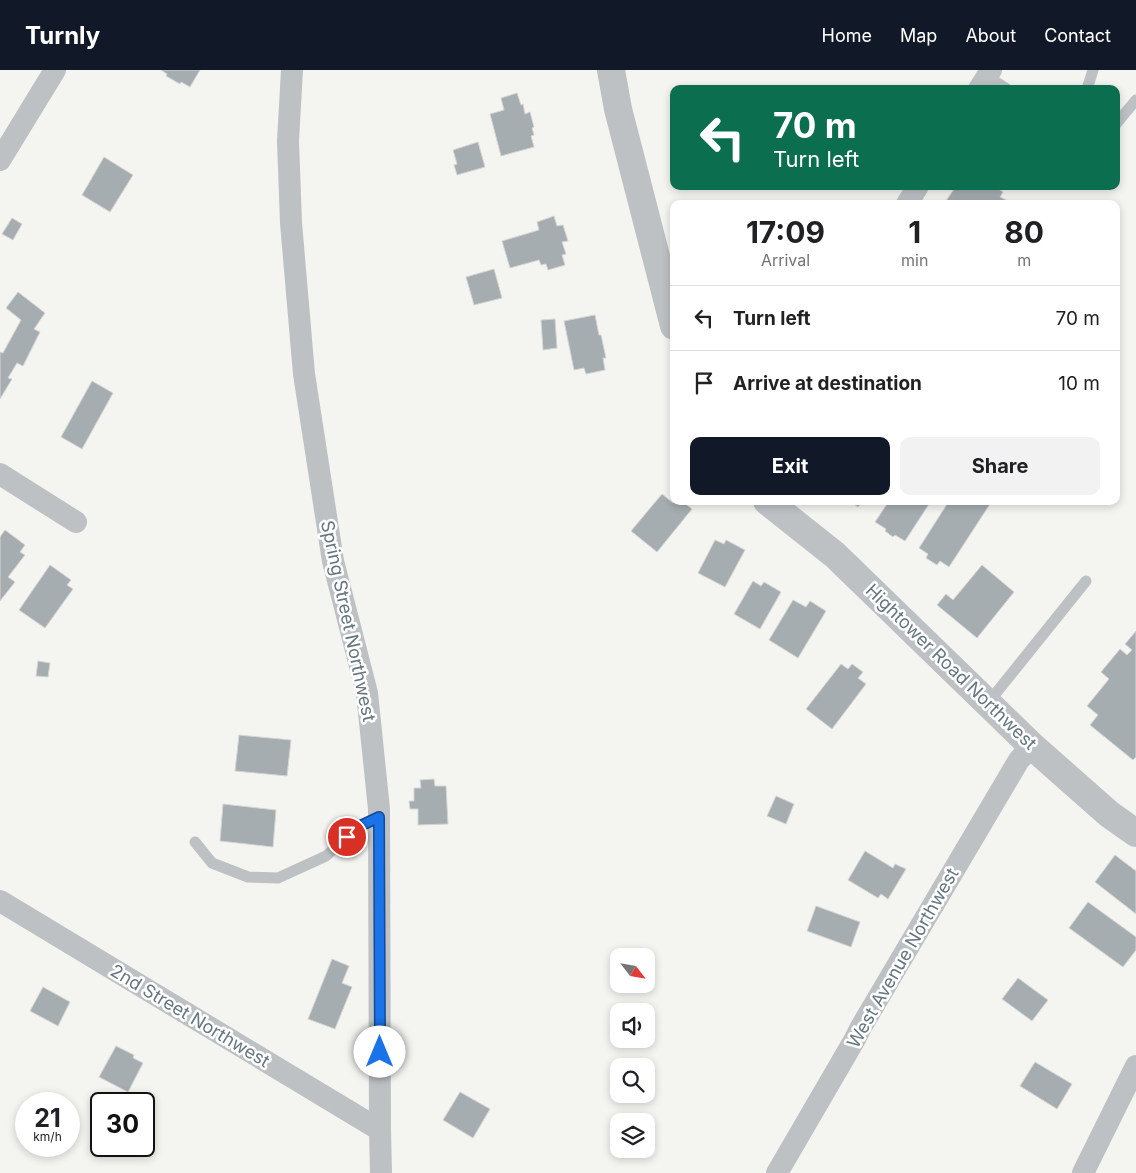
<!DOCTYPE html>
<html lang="en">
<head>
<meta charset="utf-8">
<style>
  body { margin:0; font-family:Inter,sans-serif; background:#f2f2f2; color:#202124; height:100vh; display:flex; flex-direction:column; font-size:19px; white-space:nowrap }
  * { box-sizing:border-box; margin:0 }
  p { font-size:16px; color:#757577 }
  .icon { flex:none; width:28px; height:28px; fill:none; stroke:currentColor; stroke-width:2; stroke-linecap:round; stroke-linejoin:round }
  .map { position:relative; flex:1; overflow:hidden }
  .details { position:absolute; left:670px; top:130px; width:450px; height:305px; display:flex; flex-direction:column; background:#fff; border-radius:10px; box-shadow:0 2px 8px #0003 }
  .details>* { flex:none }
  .top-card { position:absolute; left:670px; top:15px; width:450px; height:105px; border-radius:10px; box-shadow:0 2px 8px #0003; background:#0b6e4f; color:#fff; overflow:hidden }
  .needle { width:32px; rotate:121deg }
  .tools { position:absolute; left:610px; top:878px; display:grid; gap:10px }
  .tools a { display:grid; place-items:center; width:45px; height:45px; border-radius:10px; background:#fff; box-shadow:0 2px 8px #0003; font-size:25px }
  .speed { position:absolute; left:15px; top:1022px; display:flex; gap:10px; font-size:25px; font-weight:700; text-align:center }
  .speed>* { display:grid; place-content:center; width:65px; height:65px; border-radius:50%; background:#fff; box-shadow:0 2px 8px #0003; line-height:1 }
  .speed small { font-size:12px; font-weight:400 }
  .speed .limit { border:2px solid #111; border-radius:8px; background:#fff; color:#111 }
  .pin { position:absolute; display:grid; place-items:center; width:42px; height:42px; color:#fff; margin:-21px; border:2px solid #fff; border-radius:50%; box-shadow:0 1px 5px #0007 }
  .me { position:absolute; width:55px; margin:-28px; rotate:0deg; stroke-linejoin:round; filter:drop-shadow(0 0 4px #0008) }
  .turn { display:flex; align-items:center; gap:18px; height:105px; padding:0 20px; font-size:22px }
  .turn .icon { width:65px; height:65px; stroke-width:2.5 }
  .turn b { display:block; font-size:35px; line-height:42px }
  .eta { display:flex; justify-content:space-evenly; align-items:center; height:85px; text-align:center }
  .eta b { font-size:30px; font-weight:700; line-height:35px }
  .primary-button { display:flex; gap:10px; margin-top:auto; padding:10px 20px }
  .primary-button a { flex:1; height:58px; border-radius:10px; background:#111827; color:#fff; font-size:20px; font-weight:700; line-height:58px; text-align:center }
  .primary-button a+a { background:#f2f2f2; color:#202124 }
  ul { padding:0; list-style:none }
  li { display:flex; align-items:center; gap:15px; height:65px; padding:0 20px; border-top:1px solid #e0e0e0 }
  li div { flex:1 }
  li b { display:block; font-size:19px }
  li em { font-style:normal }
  header { display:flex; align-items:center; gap:30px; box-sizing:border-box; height:70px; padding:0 25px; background:#111827; color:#fff }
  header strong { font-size:24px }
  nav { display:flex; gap:28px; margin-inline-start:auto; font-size:18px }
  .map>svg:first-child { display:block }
  .building { fill:#a5adb1; stroke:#d5d5d3 }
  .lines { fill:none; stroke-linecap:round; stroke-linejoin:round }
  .service { stroke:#bdc1c4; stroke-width:11 }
  .minor { stroke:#bdc1c4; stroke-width:22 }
  .tertiary { stroke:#bdc1c4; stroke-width:28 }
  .route-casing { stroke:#114b97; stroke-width:12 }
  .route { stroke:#1a73e8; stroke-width:9 }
  .labels { text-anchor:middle; stroke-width:5; stroke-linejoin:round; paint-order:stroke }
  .street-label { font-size:18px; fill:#66767f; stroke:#fff }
</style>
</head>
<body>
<header>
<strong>Turnly</strong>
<nav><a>Home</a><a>Map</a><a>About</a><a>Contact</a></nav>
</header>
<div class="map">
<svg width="1136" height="1103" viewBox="0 0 1136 1103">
  <rect width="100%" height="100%" fill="#f4f4f1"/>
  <!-- building -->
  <path class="building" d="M161,0h39l-10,17 -9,-5 -1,2 -14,-8 1,-2z
    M517,23l4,12 2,-1 2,10 5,-2 4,15 -2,1 2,7 -3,1 3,11 -33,9 -11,-42 14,-4 -3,-12z
    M478,72l7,25 -28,8 -3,-10 3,-1 -4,-14z
    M104,87l29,18 -23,37 -28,-17z
    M956,116h38l9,6 -3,5 8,4 -2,3h-62z
    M554,146l3,10 6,-1 5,16 -6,1 4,12 -4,1 3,10 -17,5 -2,-6 -5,1 -2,-5 -29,8 -8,-27 37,-11 -2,-8z
    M12,148l10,6 -9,16 -11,-6z
    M494,199l8,29 -28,7 -8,-28z
    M18,222l27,21 -11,16 6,3 -17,34 -6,-3 -9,15 4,1 -12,20v-47l3,1 18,-33 -15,-12z
    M595,245l4,20h2l5,23h-3l2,12 -19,4 -2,-6 -10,2 -10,-49z
    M555,249l2,29 -14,2 -2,-30z
    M92,311l21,12 -31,56 -21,-12z
    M662,424l11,9 1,-2h8l10,8 -35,43 -26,-21z
    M850,431h13l-5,6z
    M889,431h42l-26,40 -10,-6 -2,2 -8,-6 1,-2 -11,-7z
    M949,431h37l4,3 -41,63 -9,-6 -3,4 -11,-7 2,-4 -9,-6z
    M5,460l20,15 -5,7 5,3 -17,22 7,5 -15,19v-64z
    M715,470l9,4 2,-4 19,10 -20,37 -27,-14z
    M50,495l21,15 -4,5 6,4 -28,39 -26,-18z
    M982,495l32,27 -37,46 -40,-33 9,-11 7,6z
    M753,511l8,5 3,-4 17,10 -21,37 -26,-15z
    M793,530l13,7 4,-6 16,10 -28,47 -29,-18z
    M1136,561v126l-3,3 -43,-35 8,-10 -11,-9 22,-27 -8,-7 19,-23 7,6 5,-5 -7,-6z
    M38,591l12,2 -2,14 -12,-1z
    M841,594l7,5 4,-5 11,8 -5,6 8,6 -34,45 -26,-20z
    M239,665l52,5 -4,36 -52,-5z
    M434,709l1,7h11l2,38 -30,1v-16h-8l-1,-8h5v-13h7l-1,-8z
    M776,726l18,8 -8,20 -19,-8z
    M223,734l53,6 -3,37 -53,-6z
    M865,781l28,17 2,-4 11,5 -18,30 -7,-5 -3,4 -30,-18z
    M1115,785l21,16v43l-41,-32z
    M1088,832l48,35v13l-13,17 -54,-39z
    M816,836l44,16 -9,25 -44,-16z
    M332,889l17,7 -7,17 10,4 -17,42 -27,-10z
    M1018,908l30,22 -16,21 -30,-22z
    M43,917l27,15 -12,24 -28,-15z
    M116,976l18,9 -1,3 10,5 -15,29 -29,-15z
    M1035,992l37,22 -15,25 -37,-23z
    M460,1022l30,17 -17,29 -30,-18z"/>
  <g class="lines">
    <!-- service -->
    <path class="service" d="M987,6l20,13
      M1087,19l6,-19
      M1116,54l20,-24
      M988,633l98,-122
      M195,772l17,21 36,14 30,1 48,-22 32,-29 21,-10"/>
    <!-- minor -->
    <path class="minor" d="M292,0l-4,71 3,82 13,151 29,187 34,132 12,116 1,321 1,43
      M979,19l12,-19
      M0,90l55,-90
      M907,134l11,-18
      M0,404l76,48
      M0,831l380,229
      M777,1103l78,-134 6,-12 158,-267 13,-14
      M1083,1103l53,-107"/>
    <!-- tertiary -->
    <path class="tertiary" d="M611,0l7,39 56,217
      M767,431l68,54 197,191 77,68 27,19"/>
  </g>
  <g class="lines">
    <!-- route casing -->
    <g class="route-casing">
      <path id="route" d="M347,767l11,-10 21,-10 1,235"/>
    </g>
    <!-- route -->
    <use href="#route" class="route"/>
  </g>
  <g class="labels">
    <!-- street labels -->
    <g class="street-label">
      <text transform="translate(348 551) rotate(78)" y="6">Spring Street Northwest</text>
      <text transform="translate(951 597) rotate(44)" y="6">Hightower Road Northwest</text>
      <text transform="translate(903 888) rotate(-60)" y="6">West Avenue Northwest</text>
      <text transform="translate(190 946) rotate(31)" y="6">2nd Street Northwest</text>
    </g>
  </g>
</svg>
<div class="tools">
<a><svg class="needle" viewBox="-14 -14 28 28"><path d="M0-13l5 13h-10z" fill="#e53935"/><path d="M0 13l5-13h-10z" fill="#757577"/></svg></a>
<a><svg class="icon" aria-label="sound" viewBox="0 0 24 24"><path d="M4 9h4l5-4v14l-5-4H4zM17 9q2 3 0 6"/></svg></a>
<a><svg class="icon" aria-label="search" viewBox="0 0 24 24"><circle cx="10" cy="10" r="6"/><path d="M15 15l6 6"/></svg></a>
<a><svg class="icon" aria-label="layers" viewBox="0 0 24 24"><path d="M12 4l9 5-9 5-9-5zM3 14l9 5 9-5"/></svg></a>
</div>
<div class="speed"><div>21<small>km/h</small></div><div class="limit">30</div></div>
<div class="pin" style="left:347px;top:767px;background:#d93025"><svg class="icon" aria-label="arrive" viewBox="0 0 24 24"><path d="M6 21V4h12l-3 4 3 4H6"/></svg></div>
<svg class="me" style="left:380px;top:982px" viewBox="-20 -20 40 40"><circle r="19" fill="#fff"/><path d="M0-13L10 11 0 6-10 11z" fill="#1a73e8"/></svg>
<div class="top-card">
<div class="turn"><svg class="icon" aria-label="left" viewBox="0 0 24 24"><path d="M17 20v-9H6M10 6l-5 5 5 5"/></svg><div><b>70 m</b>Turn left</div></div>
</div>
<section class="details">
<div class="eta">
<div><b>17:09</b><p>Arrival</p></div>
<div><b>1</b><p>min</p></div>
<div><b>80</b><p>m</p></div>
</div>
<ul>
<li><svg class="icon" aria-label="left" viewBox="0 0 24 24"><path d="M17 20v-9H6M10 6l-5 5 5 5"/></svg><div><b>Turn left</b></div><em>70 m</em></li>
<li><svg class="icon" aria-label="arrive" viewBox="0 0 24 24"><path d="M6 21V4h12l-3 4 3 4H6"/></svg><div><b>Arrive at destination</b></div><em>10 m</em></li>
</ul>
<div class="primary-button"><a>Exit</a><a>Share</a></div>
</section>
</div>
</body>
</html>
